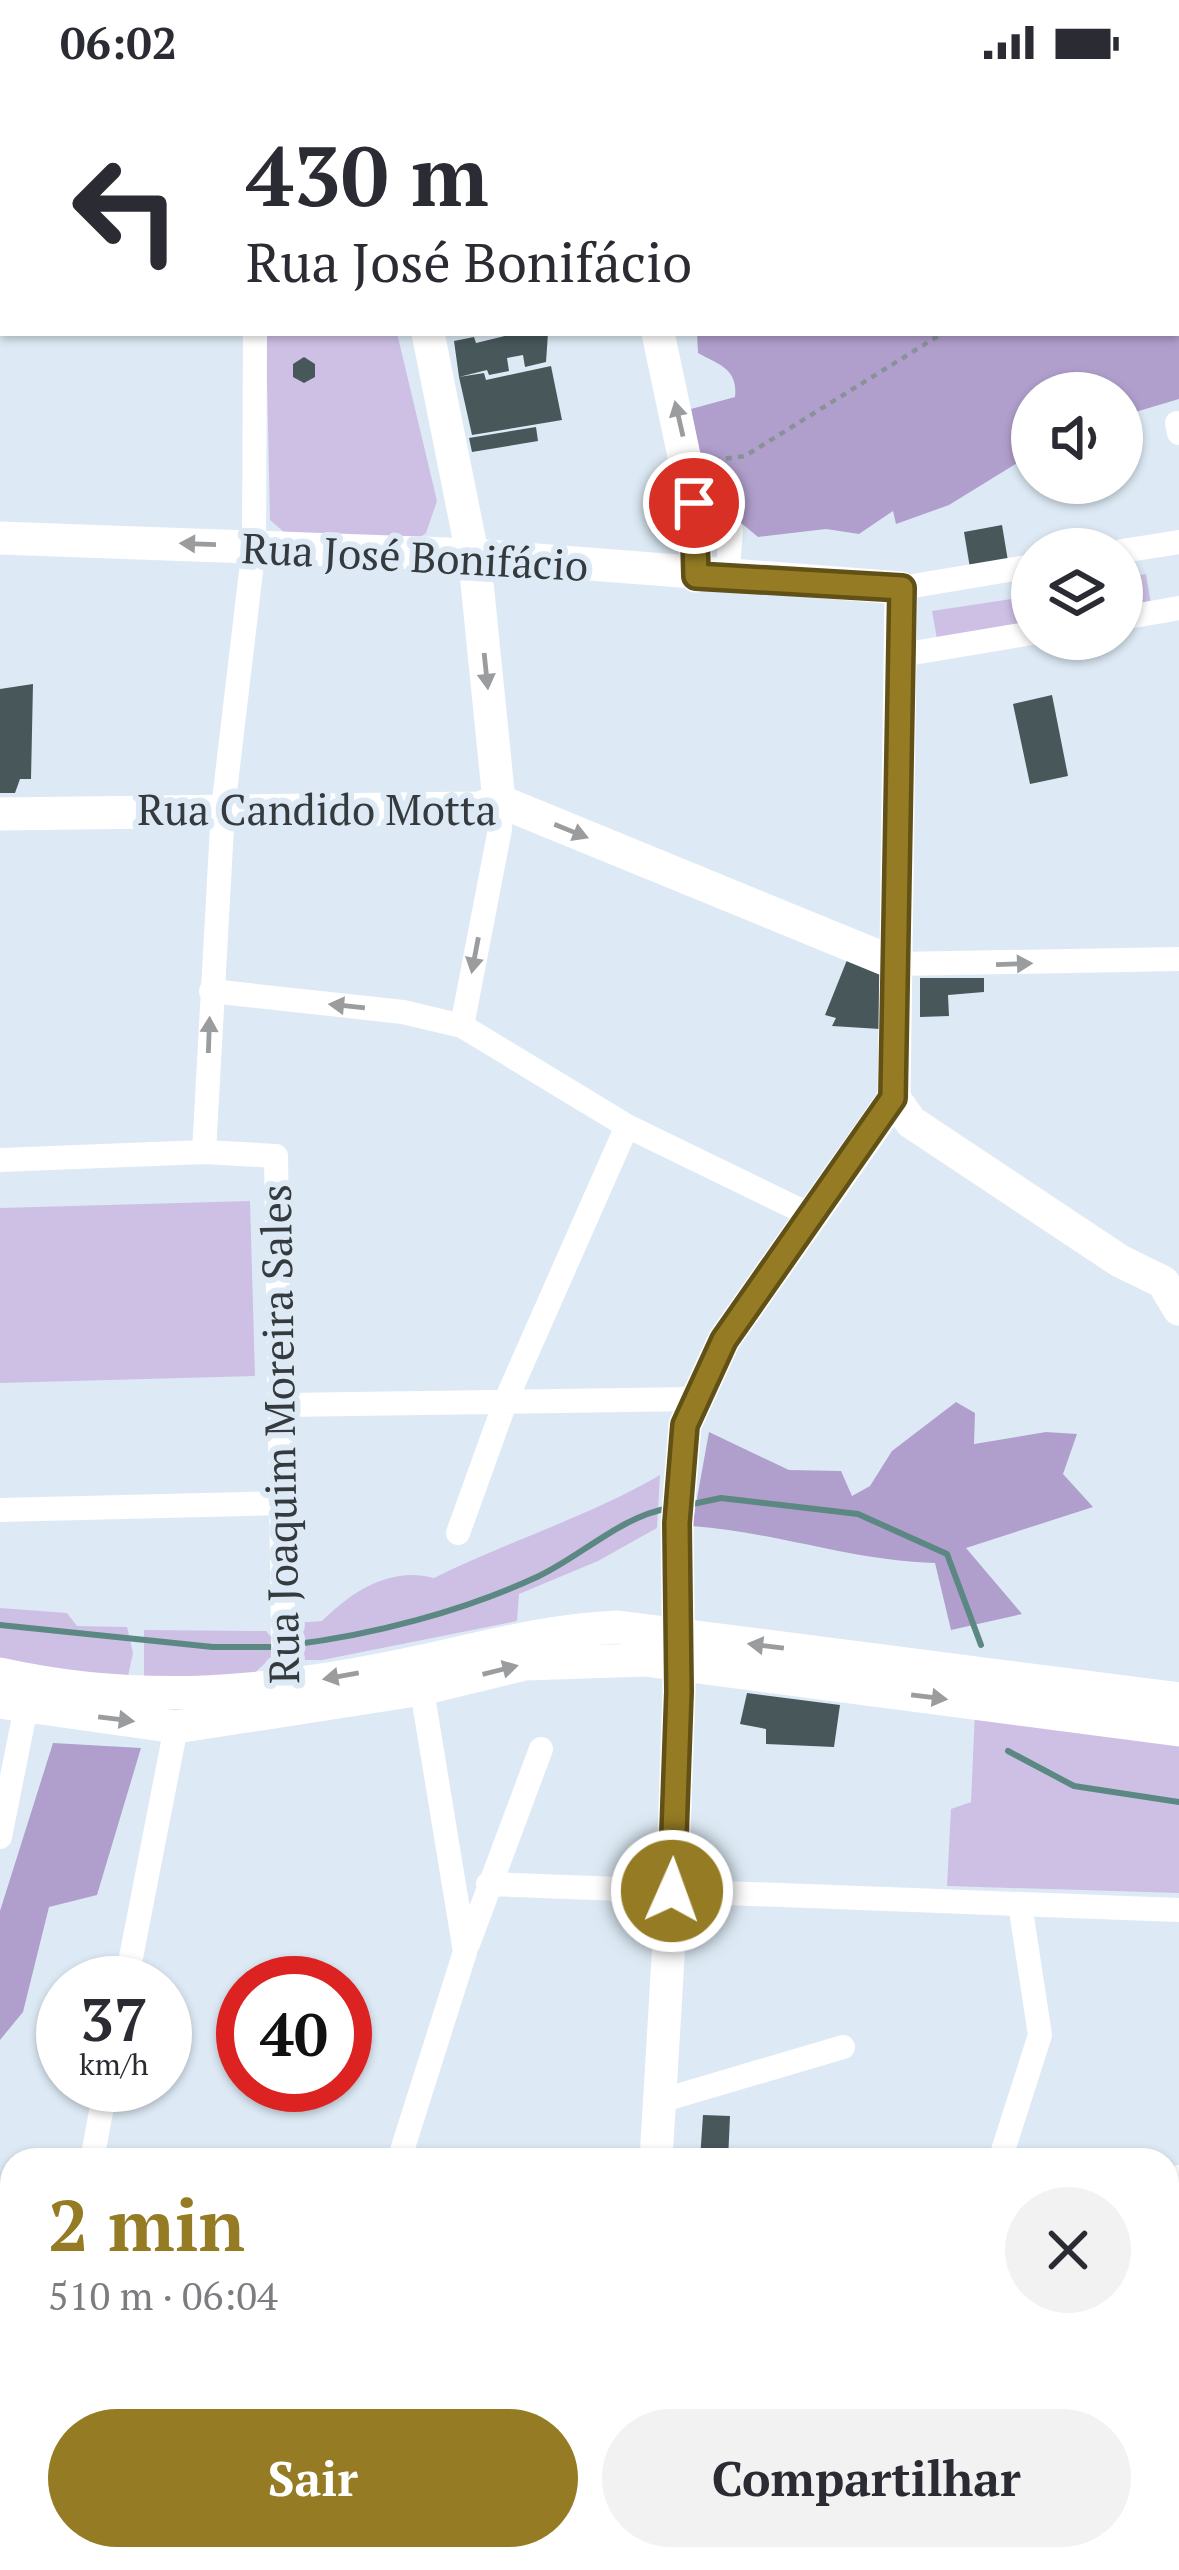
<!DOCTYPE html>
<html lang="pt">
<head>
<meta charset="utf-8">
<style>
  body { margin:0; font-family:"PT Serif",serif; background:#f2f2f3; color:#2b2b33; height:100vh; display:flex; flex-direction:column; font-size:45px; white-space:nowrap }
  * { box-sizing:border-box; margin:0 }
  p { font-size:39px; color:#7c7c81 }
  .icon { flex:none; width:66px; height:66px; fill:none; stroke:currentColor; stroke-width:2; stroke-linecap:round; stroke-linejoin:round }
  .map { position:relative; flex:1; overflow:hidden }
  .sheet { position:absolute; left:0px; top:2064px; width:1179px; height:423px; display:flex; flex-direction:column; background:#fff; border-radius:36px 36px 0 0; box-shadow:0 3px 9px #0004 }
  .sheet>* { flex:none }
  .hud { position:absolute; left:0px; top:0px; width:1179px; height:252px; box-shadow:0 3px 9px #0004; background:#fff; color:#2b2b33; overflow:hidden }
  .buttons { position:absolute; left:1011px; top:288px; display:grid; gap:24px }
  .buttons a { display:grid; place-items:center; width:132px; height:132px; border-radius:50%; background:#fff; box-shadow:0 3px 9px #0004; font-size:60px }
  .speed { position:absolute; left:36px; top:1872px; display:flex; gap:24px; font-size:60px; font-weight:700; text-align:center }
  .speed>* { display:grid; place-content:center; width:156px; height:156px; border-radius:50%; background:#fff; box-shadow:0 3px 9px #0004; line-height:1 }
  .speed small { font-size:30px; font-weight:400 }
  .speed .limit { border:18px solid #d22; background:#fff; color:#111 }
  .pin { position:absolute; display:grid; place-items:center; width:102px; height:102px; color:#fff; margin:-51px; border:6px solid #fff; border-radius:50%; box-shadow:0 3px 12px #0007 }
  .me { position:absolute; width:132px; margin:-66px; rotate:2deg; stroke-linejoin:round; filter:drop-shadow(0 0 9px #0008) }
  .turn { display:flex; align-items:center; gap:42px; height:252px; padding:0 48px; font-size:54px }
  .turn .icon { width:156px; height:156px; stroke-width:2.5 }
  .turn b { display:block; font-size:84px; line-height:102px }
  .round { display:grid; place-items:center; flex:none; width:126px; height:126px; border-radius:63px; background:#f2f2f3 }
  .overview { display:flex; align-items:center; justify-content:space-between; height:204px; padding:0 48px }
  h1 { font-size:72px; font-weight:700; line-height:90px; color:#957c24 }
  .primary-button { display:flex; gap:24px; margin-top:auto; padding:24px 48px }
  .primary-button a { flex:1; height:138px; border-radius:72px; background:#957c24; color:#fff; font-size:48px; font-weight:700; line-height:138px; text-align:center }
  .primary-button a+a { background:#f2f2f3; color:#2b2b33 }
  .status { display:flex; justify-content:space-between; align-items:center; height:84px; padding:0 60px; background:#fff; direction:ltr }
  .status svg { height:33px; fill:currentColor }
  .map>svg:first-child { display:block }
  .built { fill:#cadeee }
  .green { fill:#cec0e5 }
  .forest { fill:#b09fcc }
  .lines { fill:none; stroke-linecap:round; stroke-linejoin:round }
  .stream { stroke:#5b8882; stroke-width:6 }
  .building { fill:#47575a }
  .path { stroke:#899299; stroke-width:4.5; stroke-dasharray:6 6; stroke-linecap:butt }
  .street { stroke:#fff; stroke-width:24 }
  .secondary { stroke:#fff; stroke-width:33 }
  .oneway { fill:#9a9c9e }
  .route-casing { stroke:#615117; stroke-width:30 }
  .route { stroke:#957c24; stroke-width:21 }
  .labels { text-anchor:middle; stroke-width:12; stroke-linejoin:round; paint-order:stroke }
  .street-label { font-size:42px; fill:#353a3e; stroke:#ddeaf5 }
</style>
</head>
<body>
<div class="status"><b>06:02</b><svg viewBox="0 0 49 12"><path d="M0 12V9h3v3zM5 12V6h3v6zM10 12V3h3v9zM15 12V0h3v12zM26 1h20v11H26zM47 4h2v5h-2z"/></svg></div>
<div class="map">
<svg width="1179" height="2486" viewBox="0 0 1179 2486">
  <rect width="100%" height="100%" fill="#ddeaf5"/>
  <!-- built -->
  <path class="built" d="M1179,2460v26h-109l47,-11h50v-12z"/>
  <!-- green -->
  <path class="green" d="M266,249h131l40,168 -11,32 -12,9 -128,-8 -16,-14z
    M1146,490l5,30 -29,5v-31z
    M1032,512v27l-95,16 -5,-28z
    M250,1117l5,175 -255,7v-175z
    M660,1391l-3,53 -59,33 -79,33 -2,27 -195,39h-29l2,-37 27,-2c30,-30 69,-55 112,-43 76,-38 152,-60 226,-103z
    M0,1524l67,5 10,13 50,1 6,26 -5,23 -5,3 -123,-20z
    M144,1546l122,1 7,8v17l-25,23 -104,-1z
    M975,1627l204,28v154l-232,-7 4,-77 20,-7z"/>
  <!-- forest -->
  <path class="forest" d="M1081,0h98v315l-57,17v-23h-90v61l-83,51 -53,19 -3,-13 -34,23 -33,-5 -68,8 -30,-25 -8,-20h-13l-16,-83 44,-12c3,-28 -15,-32 -37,-44l-1,-20h479v-246z
    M956,1318l19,11 -1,31 72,-12 31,2 -14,40 30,33 -127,41 56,66 -71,16 -16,-67c-83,-2 -160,-31 -243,-37l17,-94 80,38 52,1 11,25 18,-10 22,-35z
    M53,1659l88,5 -44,147 -48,12 -26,105 -23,28v-129z
    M1167,2208h12v201l-12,3z
    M697,2475h159v11h-159z"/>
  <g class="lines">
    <!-- stream -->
    <path class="stream" d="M688,1421l33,-7 137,16 89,40 34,91
      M0,1541l213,22h64
      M290,1561c83,-10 174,-34 249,-69 44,-21 81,-59 130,-68
      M1008,1667l66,35 105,16"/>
  </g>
  <!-- building -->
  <path class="building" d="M517,249h31l-2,29 -21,5 -2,-12 -16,3 2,13 -20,4 -2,-5 -28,7 25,-4 2,7 65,-14 11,54 -90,15 -13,-58 -5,-36 20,-4 2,6z
    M304,273l11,7v13l-11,6 -11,-6v-13z
    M536,343l2,14 -66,11 -3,-14z
    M1002,441l6,36 -38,7 -6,-36z
    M33,600l-2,95h-11l-5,14h-15v-104z
    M1052,611l16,81 -38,8 -17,-80z
    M849,871l36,14 -5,60 -48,-3 4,-8 -11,-3z
    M920,894h64v14l-36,3 1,21 -29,1z
    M747,1609l93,12 -6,42 -68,-3v-15l-26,-5z
    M703,2031l27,1 -2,44h-28z"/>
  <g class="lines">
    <!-- path -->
    <path class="path" d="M714,376l31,-4 198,-123"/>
    <!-- street -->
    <path class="street" d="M251,0v3
      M24,3l1,-3
      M1165,3l7,-3
      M0,101l3,-12
      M1177,339l2,10
      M697,443l34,3 -4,49
      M1122,467l57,-9
      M901,504l131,-22
      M1122,534l57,-10
      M901,571l131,-22
      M897,880l282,-5
      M211,907l192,21 59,14 165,100 185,90
      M462,942l38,-197 -1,-28
      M204,1068l19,-343 31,-263 1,-213
      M0,1076l204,-8 72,4 8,543
      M283,1321l410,-6
      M0,1426l283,-7
      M458,1449l48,-133 121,-274
      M0,1753l29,-145
      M488,1800l691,26
      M468,1860l73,-195
      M126,1899l50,-256
      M660,2017l183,-54
      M92,2076l14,-75
      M399,2076l66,-208 -46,-280
      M1000,2076l40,-125 -20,-131
      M1167,2097l12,-4
      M0,2332l12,4
      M1167,2442l12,-3
      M1,2486l11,-15
      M269,2486l3,-11
      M996,2486l42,-11"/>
    <!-- secondary -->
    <path class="secondary" d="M393,0v3
      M582,0l1,3
      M428,249l48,240 23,228
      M658,249l36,170 2,73
      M0,454l473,17 428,33 -7,510 -170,242 -39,85 -8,98 2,168 -7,200 -16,269
      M0,730l479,-6 20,-7 398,163
      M894,1014l17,24 209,139 43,21 16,27
      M0,1590c145,32 275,19 419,-12 68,-15 129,-32 199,-35l561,72
      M0,1618l176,25 246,-38 103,-25 120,-4 534,70
      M457,2486l5,-11"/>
  </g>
  <!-- one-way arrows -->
  <defs><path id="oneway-solid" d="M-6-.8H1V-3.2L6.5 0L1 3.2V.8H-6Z" transform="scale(3)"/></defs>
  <g class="oneway">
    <use href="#oneway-solid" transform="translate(679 335) rotate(-103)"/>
    <use href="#oneway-solid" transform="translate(198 460) rotate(-178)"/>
    <use href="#oneway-solid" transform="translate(486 587) rotate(84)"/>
    <use href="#oneway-solid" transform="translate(571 747) rotate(22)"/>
    <use href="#oneway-solid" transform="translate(475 871) rotate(101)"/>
    <use href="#oneway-solid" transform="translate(1014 880) rotate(-2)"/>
    <use href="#oneway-solid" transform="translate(347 922) rotate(-174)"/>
    <use href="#oneway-solid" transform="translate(209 951) rotate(-88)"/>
    <use href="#oneway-solid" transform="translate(766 1562) rotate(-173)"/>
    <use href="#oneway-solid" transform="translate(500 1586) rotate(-14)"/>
    <use href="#oneway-solid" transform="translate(341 1592) rotate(170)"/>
    <use href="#oneway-solid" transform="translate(929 1613) rotate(7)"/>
    <use href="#oneway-solid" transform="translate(116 1635) rotate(7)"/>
  </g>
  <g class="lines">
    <!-- route casing -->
    <g class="route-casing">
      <path id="route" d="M672,1807l7,-200 -2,-168 8,-98 39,-85 169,-242 9,-510 -206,-12 -2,-73"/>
    </g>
    <!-- route -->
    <use href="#route" class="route"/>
  </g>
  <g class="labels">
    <!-- street labels -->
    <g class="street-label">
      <text transform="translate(415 473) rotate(3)" y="15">Rua José Bonifácio</text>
      <text x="317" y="741">Rua Candido Motta</text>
      <text transform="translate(280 1350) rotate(-91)" y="15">Rua Joaquim Moreira Sales</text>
    </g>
  </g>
</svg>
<div class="buttons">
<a><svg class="icon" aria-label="sound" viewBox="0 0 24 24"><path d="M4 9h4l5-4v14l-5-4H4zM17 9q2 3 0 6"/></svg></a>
<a><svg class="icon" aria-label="layers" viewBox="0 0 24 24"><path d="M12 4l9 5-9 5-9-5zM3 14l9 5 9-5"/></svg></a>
</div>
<div class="speed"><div>37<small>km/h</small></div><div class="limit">40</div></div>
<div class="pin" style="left:694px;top:419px;background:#d93025"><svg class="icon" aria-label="arrive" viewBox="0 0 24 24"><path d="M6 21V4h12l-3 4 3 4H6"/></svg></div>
<svg class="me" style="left:672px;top:1807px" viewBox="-20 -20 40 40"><circle r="17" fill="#957c24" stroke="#fff" stroke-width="3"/><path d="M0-11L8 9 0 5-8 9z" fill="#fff"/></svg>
<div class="hud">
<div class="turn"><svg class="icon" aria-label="left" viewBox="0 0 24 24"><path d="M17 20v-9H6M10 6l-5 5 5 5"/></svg><div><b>430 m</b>Rua José Bonifácio</div></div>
</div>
<section class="sheet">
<div class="overview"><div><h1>2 min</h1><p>510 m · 06:04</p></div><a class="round"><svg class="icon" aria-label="close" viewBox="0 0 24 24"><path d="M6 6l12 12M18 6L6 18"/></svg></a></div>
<div class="primary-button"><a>Sair</a><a>Compartilhar</a></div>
</section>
</div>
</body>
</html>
